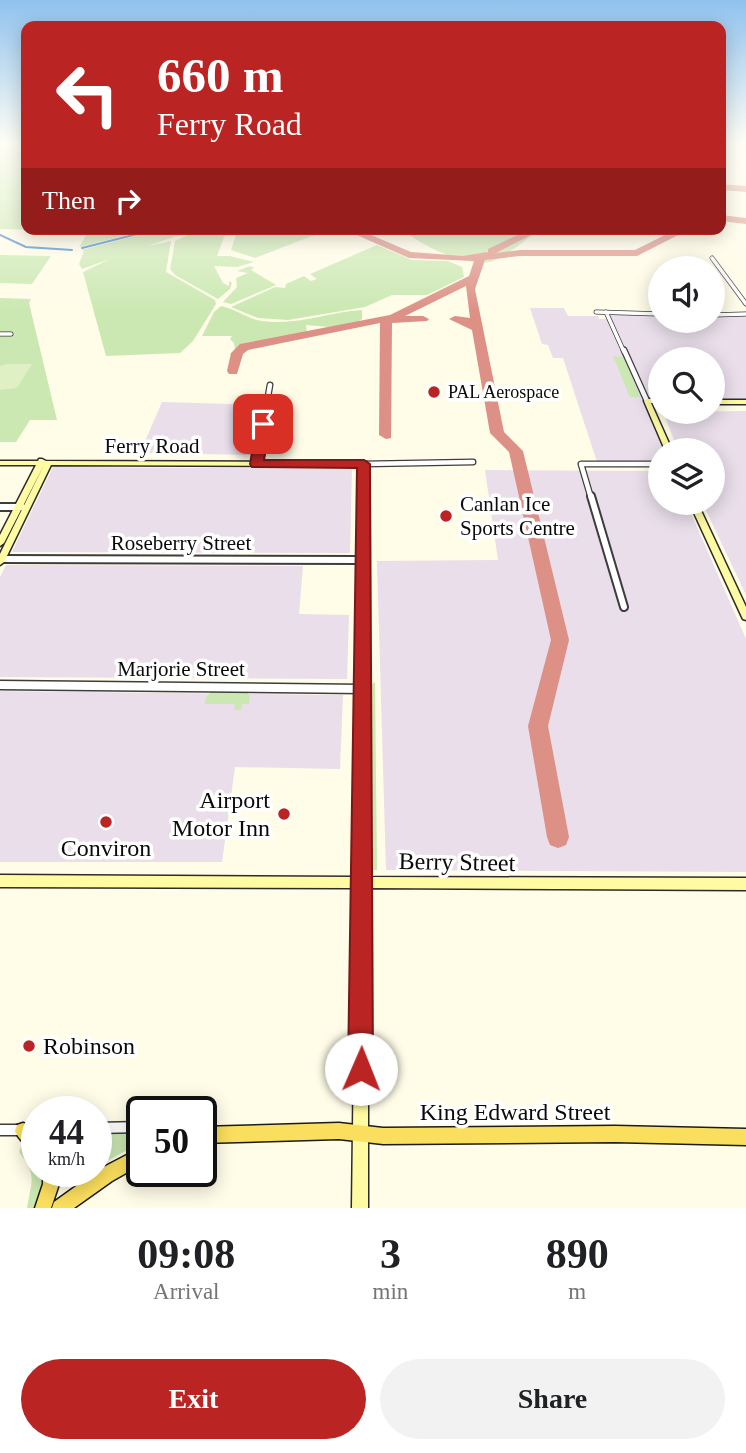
<!DOCTYPE html>
<html lang="en">
<head>
<meta charset="utf-8">
<style>
  body { margin:0; font-family:"Times New Roman",serif; background:#f2f2f2; color:#202124; height:100vh; display:flex; flex-direction:column; font-size:26px; white-space:nowrap }
  * { box-sizing:border-box; margin:0 }
  p { font-size:23px; color:#757577 }
  .icon { flex:none; width:38px; height:38px; fill:none; stroke:currentColor; stroke-width:2; stroke-linecap:round; stroke-linejoin:round }
  .map { position:relative; height:1208px; overflow:hidden }
  .drawer { display:flex; flex-direction:column; background:#fff; flex:1 }
  .drawer>* { flex:none }
  .hud { position:absolute; left:21px; top:21px; width:705px; height:214px; border-radius:14px; box-shadow:0 4px 18px #0003; background:#ba2523; color:#fff; overflow:hidden }
  .controls { position:absolute; left:648px; top:256px; display:grid; gap:14px }
  .controls a { display:grid; place-items:center; width:77px; height:77px; border-radius:50%; background:#fff; box-shadow:0 4px 18px #0003; font-size:35px }
  .speed { position:absolute; left:21px; top:1096px; display:flex; gap:14px; font-size:35px; font-weight:700; text-align:center }
  .speed>* { display:grid; place-content:center; width:91px; height:91px; border-radius:50%; background:#fff; box-shadow:0 4px 18px #0003; line-height:1 }
  .speed small { font-size:18px; font-weight:400 }
  .speed .limit { border:4px solid #111; border-radius:10px; background:#fff; color:#111 }
  .pin { position:absolute; display:grid; place-items:center; width:60px; height:60px; color:#fff; margin:-30px; border-radius:14px; box-shadow:0 4px 10px #0006 }
  .me { position:absolute; width:77px; margin:-38px; rotate:1deg; stroke-linejoin:round; filter:drop-shadow(0 0 5px #0008) }
  .turn { display:flex; align-items:center; gap:24px; height:147px; padding:0 21px; font-size:32px }
  .turn .icon { width:91px; height:91px; stroke-width:2.5 }
  .turn b { display:block; font-size:49px; line-height:60px }
  .then { display:flex; align-items:center; height:66px; padding:0 21px; background:#0003; gap:14px; font-size:26px }
  .eta { display:flex; justify-content:space-evenly; align-items:center; height:119px; text-align:center }
  .eta b { font-size:42px; font-weight:700; line-height:49px }
  .button { display:flex; gap:14px; margin-top:auto; padding:14px 21px }
  .button a { flex:1; height:80px; border-radius:42px; background:#ba2523; color:#fff; font-size:28px; font-weight:700; line-height:80px; text-align:center }
  .button a+a { background:#f2f2f2; color:#202124 }
  .map>svg:first-child { display:block }
  .industrial { fill:#e9deea }
  .green { fill:#cbe8b2 }
  .pitch { fill:#def0c4 }
  .lines { fill:none; stroke-linecap:round; stroke-linejoin:round }
  .stream { stroke:#3386ce; stroke-width:2 }
  .taxiway { fill:#dc9086; fill-rule:evenodd }
  .street-far4-casing { stroke:#3d3d3d; stroke-width:5 }
  .street-far3-casing { stroke:#3d3d3d; stroke-width:7 }
  .street-far2-casing { stroke:#3d3d3d; stroke-width:10 }
  .street-far1-casing { stroke:#3d3d3d; stroke-width:11 }
  .street-casing { stroke:#3d3d3d; stroke-width:13 }
  .secondary-casing { stroke:#2c2c2c; stroke-width:3 }
  .primary-casing { stroke:#1b1b1b; stroke-width:3 }
  .street-far4 { stroke:#fff; stroke-width:3.5 }
  .street-far3 { stroke:#fff; stroke-width:4.5 }
  .street-far2 { stroke:#fff; stroke-width:6 }
  .street-far1 { stroke:#fff; stroke-width:8 }
  .street { stroke:#fff; stroke-width:10 }
  .secondary { fill:#fffba3; fill-rule:evenodd }
  .primary { fill:#fade5d; fill-rule:evenodd }
  .route { fill:#ba2523; stroke:#791817; stroke-width:2 }
  .poi-dot { fill:#ba2523; stroke:#fff; stroke-width:2.5 }
  .labels { text-anchor:middle; stroke-width:7; stroke-linejoin:round; paint-order:stroke }
  .far-poi-label { font-size:18px; fill:#0a0a0a; stroke:#fff; text-anchor:start }
  .street-label { font-size:21px; fill:#0a0a0a; stroke:#fff }
  .poi-label { font-size:21px; fill:#0a0a0a; stroke:#fff; text-anchor:start }
  .near-poi-label { font-size:24px; fill:#0a0a0a; stroke:#fff; text-anchor:end }
  .near-street-label { font-size:24px; fill:#0a0a0a; stroke:#fff }
</style>
</head>
<body>
<div class="map">
<svg width="746" height="1208" viewBox="0 0 746 1208">
  <rect width="100%" height="100%" fill="#fffce8"/>
  <!-- industrial -->
  <path class="industrial" d="M530,308h34l4,8h30l1,3h11l-2,-6 52,1v6h52v-5l34,1v83h-34v-40h-52v41l-17,1 23,49h-6v11l-63,1 -34,-104h-10l-5,-13 -6,-1z
    M162,402l101,3 -9,50 -114,-2z
    M746,411v184l-44,-93h10v-52h-34l-15,-38z
    M53,467l299,2 -2,84 -338,-1z
    M485,470l175,1v31h26l60,137v233l-360,-2 -9,-309 121,-1z
    M6,565l297,1 -4,48 50,1 -2,64 -347,-2v-100z
    M0,691l343,4 -3,74 -105,-2 -13,95h-222z"/>
  <!-- green -->
  <path class="green" d="M0,144h26v85l26,1 -52,-1z
    M90,229h61l-72,18z
    M163,229h33l-48,17 23,-5 -5,31 49,28 1,4 -23,37 -13,12 -74,3 -23,-84 27,-13 -28,10 -3,-5 5,-13 -3,-1z
    M201,229h26l-10,27h13l24,6 -17,5 -23,-1 9,17 6,3v-5l3,2 -2,6 -12,10 -43,-24 -5,-6 5,-28z
    M238,229h92l-75,29 -24,-8z
    M540,229c-12,9 -37,30 -50,33 -24,5 -69,-16 -86,-32z
    M377,245l35,15 36,1 14,6 2,10 -37,18h-35l-27,12 -77,13 -30,-2 -27,-11 44,-20 10,1 1,-4 18,-8 7,5 6,-2 -7,-5z
    M0,255l51,1 -19,28 -32,-1z
    M250,266l4,2 -3,2 25,15 -45,19 -8,-2 14,-15 -1,-9 12,-5 -11,-2z
    M0,298l31,1 -2,4 28,117h-27l-14,22h-16z
    M221,306c15,3 26,13 41,15 34,5 67,-9 100,-11v9l-4,3 -29,5 -23,-2 1,8 -60,10 -12,7 -1,-7 -4,-4 2,-3h-30l12,-24z
    M613,356l11,1 16,40h-10l-1,-2z
    M375,682l2,188h-6l-1,-185z
    M211,692h35l4,3 -1,9h-7l-1,6h-7l1,-6h-30l1,-7z
    M120,1133h22v9l-46,25v-30z
    M21,1147l16,6v18h8l1,11 -8,26h-11c5,-30 10,-31 -8,-56z"/>
  <!-- pitch -->
  <path class="pitch" d="M7,364h25l-15,24 -17,2v-24z"/>
  <g class="lines">
    <!-- stream -->
    <path class="stream" d="M0,235l26,12 46,3
      M82,248l75,-19"/>
    <!-- taxiway -->
    <path class="taxiway" d="M721,144h6l-6,2z
      M734,144h12v4l-11,-2z
      M721,184l25,2v6l-25,-2z
      M721,215l25,3v6l-25,-3z
      M343,229h14l54,23 52,4 24,-4 1,1v-4l42,-20h13l-47,24 24,-3h115l42,-21h13l-53,27h-117l-35,4 -10,29 29,143 19,19 46,189 -21,86 21,111 -3,8 -8,3 -8,-3 -3,-8 -19,-111 23,-86 -42,-188 -19,-19 -18,-103 -23,-11 6,-3 15,2 -4,-32 -61,30h18l6,3 -2,2 -35,2 -1,115 -5,1 -7,-4 1,-112 -132,27 -5,4 -6,20h-8l-2,-3 4,-18 9,-9 150,-29 79,-39 5,-15 -65,-3z"/>
    <!-- street-far4 casing -->
    <g class="street-far4-casing">
      <path id="street-far4" d="M712,258l34,46
        M596,312l64,2
        M606,312l18,40
        M712,315l34,-1
        M0,334h11"/>
    </g>
    <!-- street-far3 casing -->
    <g class="street-far3-casing">
      <path id="street-far3" d="M624,350l23,51
        M256,464l14,-79
        M364,464l109,-2
        M591,498l-10,-34h79"/>
    </g>
    <!-- street-far2 casing -->
    <g class="street-far2-casing">
      <path id="street-far2" d="M591,496l33,111
        M0,507h22
        M0,559l363,1"/>
    </g>
    <!-- street-far1 casing -->
    <g class="street-far1-casing">
      <path id="street-far1" d="M0,685l363,4"/>
    </g>
    <!-- street casing -->
    <g class="street-casing">
      <path id="street" d="M96,1128l46,-1
        M0,1130h37"/>
    </g>
    <!-- secondary casing -->
    <g class="secondary-casing">
      <path id="secondary" d="M647,399h13v4h-9l21,47h-7l-21,-49z
        M712,400h34v4h-34z
        M39,459h3l4,2 321,1 1,415 378,1v12l-378,-2v320h-16l4,-320 -356,-1v-12l356,2 4,-411 -309,-1 -47,97 -4,3v-11l44,-89 -40,78 -4,3v-11l36,-70h-36v-4h38z
        M689,502h8l49,105v13l-3,-1 -1,-2z"/>
    </g>
    <!-- primary casing -->
    <g class="primary-casing">
      <path id="primary" d="M23,1123l6,2 8,8v19c-9,-4 -18,-12 -22,-21l2,-6z
        M339,1123l44,5 232,-2 131,3v16l-131,-3 -232,2 -44,-5 -138,4v-16z
        M142,1147v17l-30,17 -38,27h-22l2,-6 46,-33z
        M43,1171h16v13l-8,24h-16l8,-24z"/>
    </g>
    <!-- street-far4 -->
    <use href="#street-far4" class="street-far4"/>
    <!-- street-far3 -->
    <use href="#street-far3" class="street-far3"/>
    <!-- street-far2 -->
    <use href="#street-far2" class="street-far2"/>
    <!-- street-far1 -->
    <use href="#street-far1" class="street-far1"/>
    <!-- street -->
    <use href="#street" class="street"/>
    <!-- secondary -->
    <use href="#secondary" class="secondary"/>
    <!-- primary -->
    <use href="#primary" class="primary"/>
  </g>
  <!-- sky -->
  <linearGradient id="sky" x2="0" y2="1"><stop stop-color="#90c2ee"/><stop offset="0.46" stop-color="#fffef5"/><stop offset="1" stop-color="#fffef5" stop-opacity="0"/></linearGradient>
  <rect width="746" height="313" fill="url(#sky)"/>
  <!-- route -->
  <path class="route" d="M263,420l7,4 -6,36h100l6,4 3,605 -3,9 -9,3 -9,-3 -4,-9 9,-601 -105,-1 -2,-3 7,-40z"/>
  <!-- markers -->
  <g class="poi-dot">
    <circle cx="434" cy="392" r="7"/>
    <circle cx="446" cy="516" r="7"/>
    <circle cx="284" cy="814" r="7"/>
    <circle cx="106" cy="822" r="7"/>
    <circle cx="29" cy="1046" r="7"/>
  </g>
  <g class="labels">
    <!-- far-poi labels -->
    <g class="far-poi-label">
      <text x="448" y="398">PAL Aerospace</text>
    </g>
    <!-- street labels -->
    <g class="street-label">
      <text x="152" y="453">Ferry Road</text>
      <text x="181" y="550">Roseberry Street</text>
      <text x="181" y="676">Marjorie Street</text>
    </g>
    <!-- poi labels -->
    <g class="poi-label">
      <text x="460" y="511">Canlan Ice<tspan x="460" dy="24">Sports Centre</tspan></text>
    </g>
    <!-- near-poi labels -->
    <g class="near-poi-label">
      <text x="270" y="808">Airport<tspan x="270" dy="28">Motor Inn</tspan></text>
      <text x="106" y="856" text-anchor="middle">Conviron</text>
      <text x="43" y="1054" text-anchor="start">Robinson</text>
    </g>
    <!-- near-street labels -->
    <g class="near-street-label">
      <text transform="translate(457 862) rotate(1)" y="8">Berry Street</text>
      <text x="515" y="1120">King Edward Street</text>
    </g>
  </g>
</svg>
<div class="controls">
<a><svg class="icon" aria-label="sound" viewBox="0 0 24 24"><path d="M4 9h4l5-4v14l-5-4H4zM17 9q2 3 0 6"/></svg></a>
<a><svg class="icon" aria-label="search" viewBox="0 0 24 24"><circle cx="10" cy="10" r="6"/><path d="M15 15l6 6"/></svg></a>
<a><svg class="icon" aria-label="layers" viewBox="0 0 24 24"><path d="M12 4l9 5-9 5-9-5zM3 14l9 5 9-5"/></svg></a>
</div>
<div class="speed"><div>44<small>km/h</small></div><div class="limit">50</div></div>
<div class="pin" style="left:263px;top:424px;background:#d93025"><svg class="icon" aria-label="arrive" viewBox="0 0 24 24"><path d="M6 21V4h12l-3 4 3 4H6"/></svg></div>
<svg class="me" style="left:361px;top:1069px" viewBox="-20 -20 40 40"><circle r="19" fill="#fff"/><path d="M0-13L10 11 0 6-10 11z" fill="#ba2523"/></svg>
<div class="hud">
<div class="turn"><svg class="icon" aria-label="left" viewBox="0 0 24 24"><path d="M17 20v-9H6M10 6l-5 5 5 5"/></svg><div><b>660 m</b>Ferry Road</div></div>
<div class="then">Then<svg class="icon" aria-label="right" viewBox="0 0 24 24"><path d="M7 20v-9h11M14 6l5 5-5 5"/></svg></div>
</div>
</div>
<section class="drawer">
<div class="eta">
<div><b>09:08</b><p>Arrival</p></div>
<div><b>3</b><p>min</p></div>
<div><b>890</b><p>m</p></div>
</div>
<div class="button"><a>Exit</a><a>Share</a></div>
</section>
</body>
</html>
